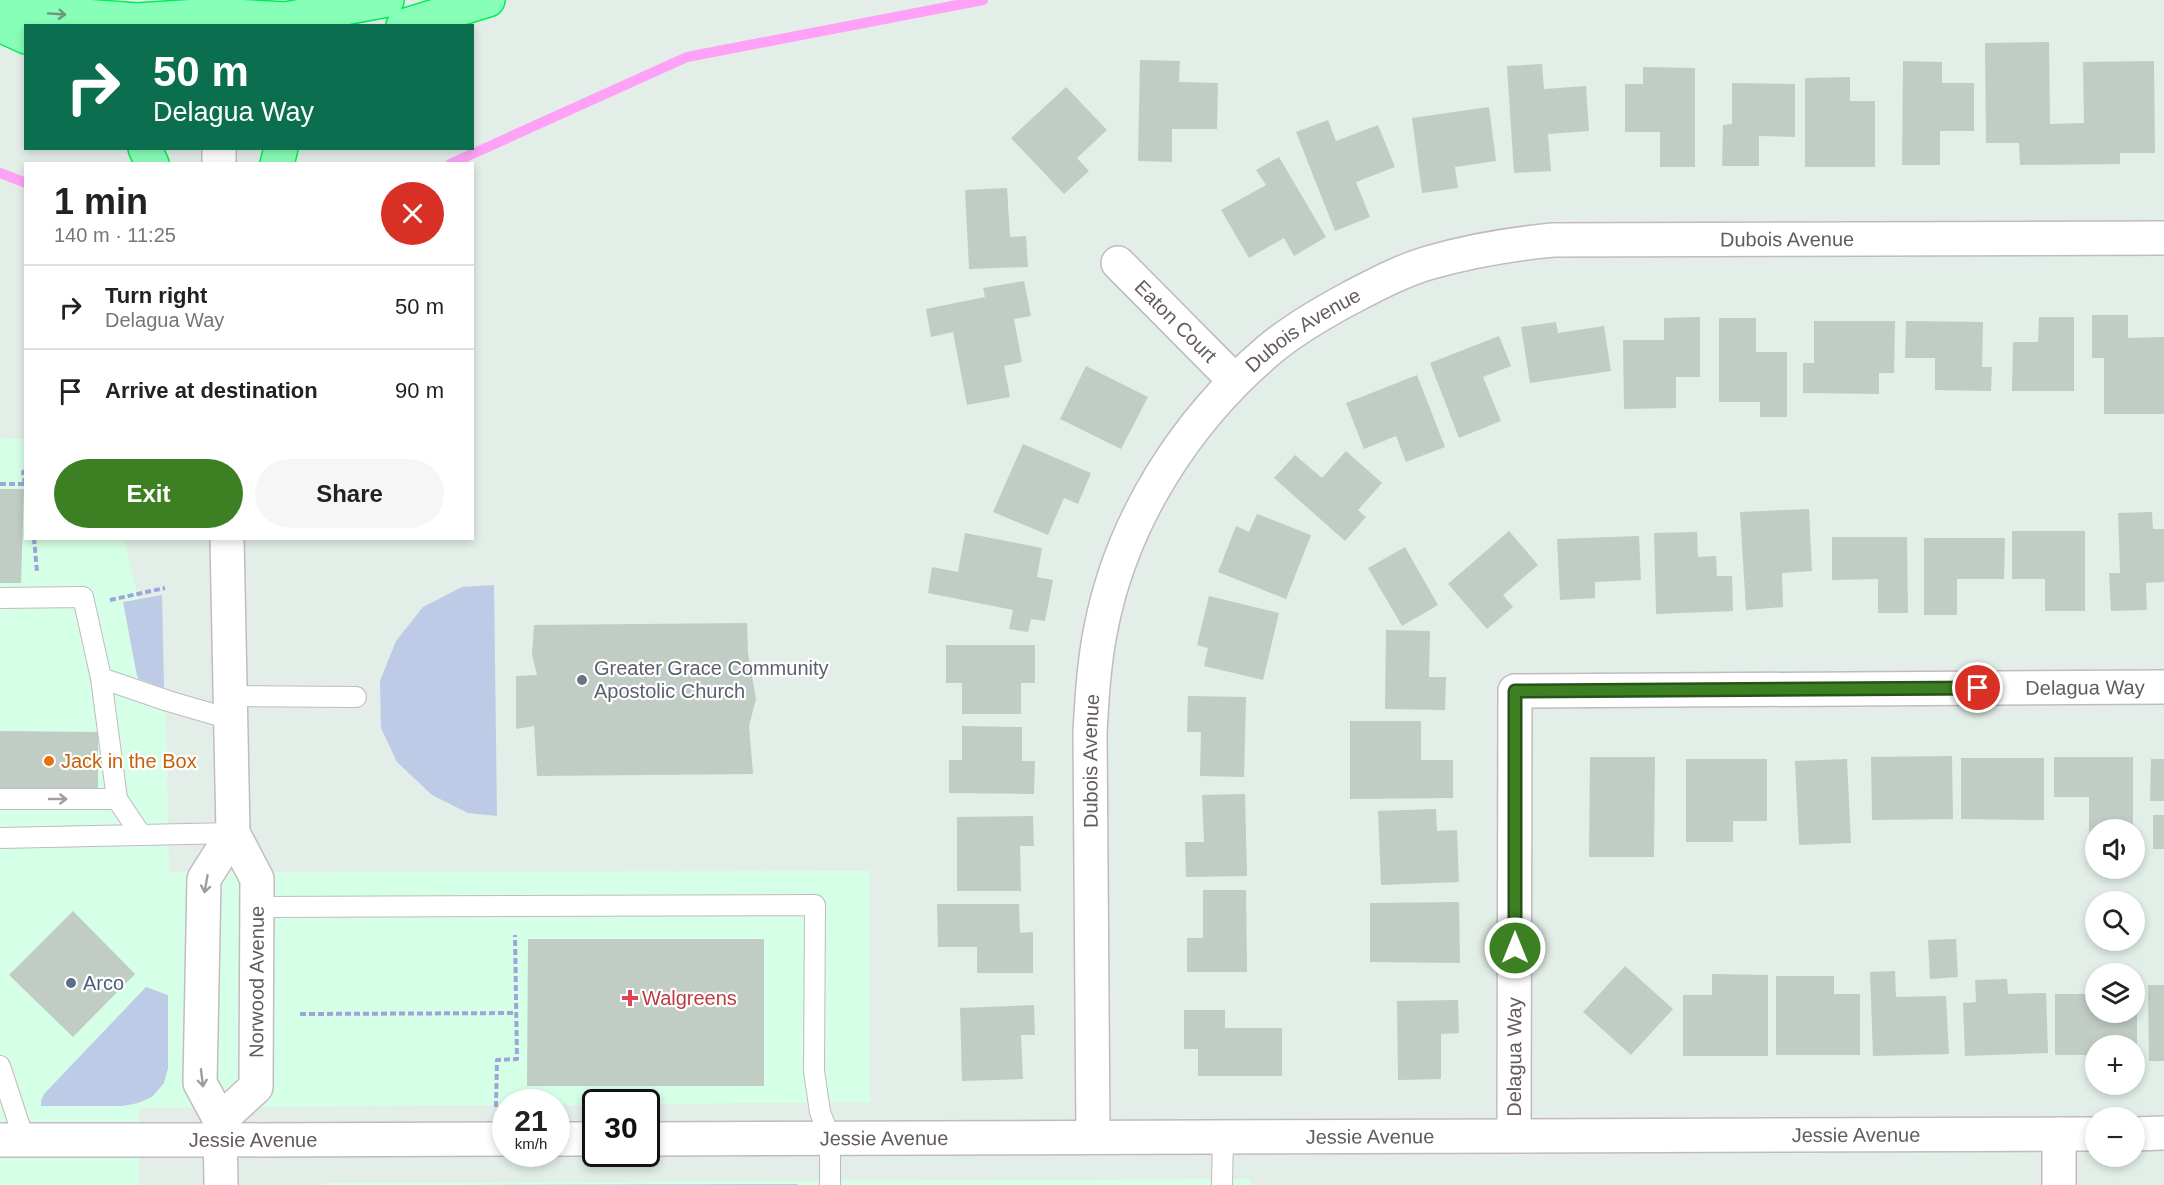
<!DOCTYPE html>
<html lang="en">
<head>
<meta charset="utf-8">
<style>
  body { margin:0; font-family:Helvetica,sans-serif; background:#f6f6f6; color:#222; height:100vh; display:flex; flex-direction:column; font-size:22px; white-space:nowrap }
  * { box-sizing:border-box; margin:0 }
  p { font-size:20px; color:#767676 }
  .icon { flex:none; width:33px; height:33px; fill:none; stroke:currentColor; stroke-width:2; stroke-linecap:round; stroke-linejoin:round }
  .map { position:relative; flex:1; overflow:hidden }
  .panel { position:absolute; left:24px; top:162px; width:450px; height:378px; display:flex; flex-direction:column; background:#fff; border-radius:0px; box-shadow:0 3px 9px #0003 }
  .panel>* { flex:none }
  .guide { position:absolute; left:24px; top:24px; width:450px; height:126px; border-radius:0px; box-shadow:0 3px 9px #0003; background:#0b6e4f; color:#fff; overflow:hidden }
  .tools { position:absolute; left:2085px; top:819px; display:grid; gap:12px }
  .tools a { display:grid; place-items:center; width:60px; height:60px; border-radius:50%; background:#fff; box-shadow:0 3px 9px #0003; font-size:30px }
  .speed { position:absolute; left:492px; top:1089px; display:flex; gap:12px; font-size:30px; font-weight:700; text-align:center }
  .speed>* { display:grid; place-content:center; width:78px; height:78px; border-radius:50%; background:#fff; box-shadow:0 3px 9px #0003; line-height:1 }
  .speed small { font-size:15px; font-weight:400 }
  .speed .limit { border:3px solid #111; border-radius:9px; background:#fff; color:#111 }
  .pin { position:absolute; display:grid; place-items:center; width:51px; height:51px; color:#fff; margin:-26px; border:3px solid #fff; border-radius:50%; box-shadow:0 2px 6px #0007 }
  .me { position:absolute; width:66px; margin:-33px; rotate:0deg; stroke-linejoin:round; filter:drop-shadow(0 0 4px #0008) }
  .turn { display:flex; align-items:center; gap:21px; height:126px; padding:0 30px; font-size:27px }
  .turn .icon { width:78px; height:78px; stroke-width:2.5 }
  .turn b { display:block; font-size:42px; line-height:51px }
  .round { display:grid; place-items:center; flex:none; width:63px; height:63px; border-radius:32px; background:#f6f6f6 }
  .summary { display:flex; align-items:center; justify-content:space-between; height:102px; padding:0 30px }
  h1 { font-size:36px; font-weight:600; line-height:45px }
  .cta { display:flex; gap:12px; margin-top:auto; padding:12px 30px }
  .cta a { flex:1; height:69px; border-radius:36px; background:#3c8023; color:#fff; font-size:24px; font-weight:600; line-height:69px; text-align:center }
  .cta a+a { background:#f6f6f6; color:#222 }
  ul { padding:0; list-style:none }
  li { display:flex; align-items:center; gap:18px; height:84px; padding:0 30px; border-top:2px solid #e0e0e0 }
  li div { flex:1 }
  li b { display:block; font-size:22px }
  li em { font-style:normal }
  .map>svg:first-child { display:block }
  .commercial { fill:#d6ffe7 }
  .green { fill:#bdcbe7 }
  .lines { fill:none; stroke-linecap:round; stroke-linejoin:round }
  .stream { stroke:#ffa1f6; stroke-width:10 }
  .building { fill:#c1ccc5 }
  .service-casing { stroke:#c2bac0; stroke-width:22 }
  .minor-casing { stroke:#c2bac0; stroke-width:36 }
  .tertiary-casing { stroke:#c2bac0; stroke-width:36 }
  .secondary-casing { stroke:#c4bbc2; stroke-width:36 }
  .motorway-casing { stroke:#00f053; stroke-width:36 }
  .path { stroke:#9fa4da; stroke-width:4; stroke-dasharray:6 3; stroke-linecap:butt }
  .service { stroke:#fff; stroke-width:20 }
  .minor { stroke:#fff; stroke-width:33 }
  .tertiary { stroke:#fff; stroke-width:33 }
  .secondary { stroke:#fff; stroke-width:33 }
  .motorway { stroke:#88ffb8; stroke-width:33 }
  .oneway { stroke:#719480 }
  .oneway2 { stroke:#a29ca1 }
  .route-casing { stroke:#275317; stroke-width:15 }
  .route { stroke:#3c8023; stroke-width:10 }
  .worship-dot { fill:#6b7280; stroke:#fff; stroke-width:2 }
  .food-dot { fill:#e8710a; stroke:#fff; stroke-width:2 }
  .service-dot { fill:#5c6f8a; stroke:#fff; stroke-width:2 }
  .health-dot { fill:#e0444e; stroke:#fff; stroke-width:2 }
  .labels { text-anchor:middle; stroke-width:4.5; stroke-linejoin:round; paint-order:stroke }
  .street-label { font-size:20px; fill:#645a62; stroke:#fff }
  .worship-label { font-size:20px; fill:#5b616d; stroke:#fff; text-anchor:start }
  .food-label { font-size:20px; fill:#c56008; stroke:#fff; text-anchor:start }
  .service-label { font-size:20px; fill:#4e5e75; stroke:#fff; text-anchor:start }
  .health-label { font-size:20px; fill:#be3a42; stroke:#fff; text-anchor:start }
</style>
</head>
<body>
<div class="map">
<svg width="2164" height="1185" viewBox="0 0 2164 1185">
  <rect width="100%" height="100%" fill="#e2eee7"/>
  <!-- commercial -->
  <path class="commercial" d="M0,438l25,1 1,99 98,1 42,175 3,158 701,-1v231l-223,2 -1,-2h-50l-1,3h-38l-1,-3h-50l-1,3 -366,3v77h-139z
    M1251,1179v6h-929l2,-2z"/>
  <!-- green -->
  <path class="green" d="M494,585l3,231 -29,-3 -36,-18 -35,-33 -16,-34 -1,-47 16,-40 27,-34 39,-20z
    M162,595l2,93 -25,-9 -2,-3 -14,-74z
    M146,987l22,8v73l-4,15 -12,14 -14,6 -15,3h-82v-5l3,-7z
    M798,1184l-1,1h-334z"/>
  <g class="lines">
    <!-- stream -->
    <path class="stream" d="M450,164l237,-107 296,-57
      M0,173l26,10"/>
  </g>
  <!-- building -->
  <path class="building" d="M2049,42l1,82 34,-1 -1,-61 71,-1 1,92h-35v11l-100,1 -1,-22h-33l-1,-100z
    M1140,60l40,1 -1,21 39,1 -1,46h-45v33l-34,-1z
    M1903,61l39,1v21h32v48h-34v34h-38z
    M1542,64l2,25 42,-3 3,45 -41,3 3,37 -37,2 -7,-107z
    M1643,67l52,1v99h-35v-35h-35v-48h18z
    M1850,77v24h25v66h-70v-89z
    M1732,83l63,1v53l-36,-1v30h-37l1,-41 9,-1z
    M1066,87l41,43 -30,28 12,13 -25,23 -53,-56z
    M1489,107l7,54 -41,6 3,21 -36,5 -10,-75z
    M1328,120l8,21 42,-16 17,42 -39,15 14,35 -35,14 -39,-99z
    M1279,157l47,80 -32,19 -10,-18 -35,20 -28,-48 45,-25 -10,-15z
    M1007,188l3,49 16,-1 2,31 -59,2 -4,-79z
    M1024,281l7,35 -17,3 8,43 -18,4 6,31 -43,8 -14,-73 -22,5 -5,-28 59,-12 -2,-9z
    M2092,315h36v23l36,-1v77h-60v-56h-12z
    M1700,317v60h-24v31l-52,1 -1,-69h41v-22z
    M2039,317h35v74h-62l1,-49h25z
    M1719,318h37v34h31v65h-27v-15h-41z
    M1814,321h81l-1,52h-15v21l-76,-1v-30h11z
    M1906,321l77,1 -1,45h10l-1,24 -56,-1v-32h-30z
    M1556,322l2,11 46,-7 7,45 -81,12 -9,-56z
    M1499,336l12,30 -28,11 18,44 -42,17 -29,-75z
    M1086,366l62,31 -27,52 -61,-30z
    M1417,375l28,72 -39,15 -10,-26 -32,13 -18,-46z
    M1023,444l68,29 -13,31 -14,-6 -16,37 -55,-23z
    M1346,451l36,32 -24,27 8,7 -21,24 -71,-63 21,-23 27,23z
    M0,489h24l-3,94h-21z
    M1809,509l3,62 -30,2 1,34 -37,3 -6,-98z
    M2152,512l1,17h11v53l-18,1 1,27 -36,1 -2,-38h11l-2,-60z
    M1257,514l54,21 -25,64 -68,-27 18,-46 13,6z
    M1509,531l29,34 -35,30 10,12 -26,22 -39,-45z
    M2012,531h73v80h-40v-32h-33z
    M1697,532l1,25 18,-1 1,20h15l1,35 -77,3 -2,-81z
    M965,533l77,15 -5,29 16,3 -8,41 -14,-2 -3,13 -19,-3 4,-19 -85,-17 4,-26 26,5z
    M1639,536l2,44 -46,2v16l-35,2 -3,-61z
    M1832,537h75l1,76h-30v-34l-46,1z
    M1924,538h81l-1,41h-47v36h-33z
    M1405,547l33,58 -36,21 -34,-58z
    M1209,596l70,17 -16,67 -59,-14 4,-18 -11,-3z
    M747,623l1,30 8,46 -7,27 4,48 -216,2 -3,-50 -18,3v-53l21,-1 -5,-20 2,-30z
    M1386,630l44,1 -1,46h17l-1,33 -60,-1z
    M946,645h89v38h-14v31h-59v-31h-16z
    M1188,696l58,1 -2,80 -44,-1 1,-44h-14z
    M1350,721h71v39h32v38l-103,1z
    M962,726l60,1v34h13l-1,33 -85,-1v-33h13z
    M0,731l98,1v59l-98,-1z
    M1952,756l1,63 -81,1 -1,-63z
    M1590,757h65l-1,100h-65z
    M2054,757h79v73h-37v11h-7v-44h-35z
    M1961,758h83v62l-83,-1z
    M1686,759h81v62h-34v21h-47z
    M1847,759l4,84 -52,2 -4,-84z
    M2151,759h13v42h-14z
    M1245,794l2,82 -61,1 -1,-35h19l-2,-47z
    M1436,809l1,22 20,-1 2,52 -78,3 -3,-74z
    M2153,815h11v34h-11z
    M1033,816l1,30h-14l1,45h-64v-74z
    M1203,890h43l1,82h-60v-34h16z
    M1459,902l1,61 -90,-1v-59z
    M937,904h82l1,29 13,-1v41h-56v-26h-39z
    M73,911l62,63 -62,63 -64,-62z
    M528,939h236v147h-237z
    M1956,939l2,38 -28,2 -2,-39z
    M1625,966l48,43 -42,46 -48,-43z
    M1895,971l1,26 50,-1 3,58 -76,2 -3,-84z
    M1712,974l56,1v81h-85v-61h29z
    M1776,976h58v18h26v61h-84z
    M2007,979l1,15 38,-1 2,60 -83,3 -2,-53 13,-1 -1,-22z
    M2148,985h16v76h-15z
    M2134,993h3v62h-3v-9h-38v9h-41v-61h41v18h38z
    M1458,1000l1,33 -18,1v45l-43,1 -1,-79z
    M1034,1005l1,30h-14l2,44 -61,2 -2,-73z
    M1184,1010h41v18h57v48h-84v-27h-14z"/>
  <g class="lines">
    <!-- service casing -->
    <g class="service-casing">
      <path id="service" d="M0,598l83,-1 18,81 16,121 24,36
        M101,678l67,23 62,18
        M230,696l126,1
        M0,799h117
        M0,838l233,-5
        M258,907l557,-2 -1,166 6,41 10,26v47
        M0,1066l24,73
        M1222,1185l1,-48"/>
    </g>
    <!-- minor casing -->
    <g class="minor-casing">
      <g id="minor">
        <path id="s1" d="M1118,263l117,118"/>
        <path d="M2059,1134v51"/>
        <path d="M2134,1134l30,-1"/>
        <path id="s2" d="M1514,1135l1,-444 649,-4"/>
        <path id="s3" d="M1093,1137l-3,-405c2,-35 4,-70 11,-104 21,-108 85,-208 168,-278 25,-21 53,-37 81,-52 25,-13 51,-27 78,-35 41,-12 83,-19 125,-23l611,-2"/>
        <path d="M556,1139h40"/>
        <path id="s4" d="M646,1139l1450,-5"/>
        <path d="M220,1140l286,-1"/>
      </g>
    </g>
    <!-- tertiary casing -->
    <g class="tertiary-casing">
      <path id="tertiary" d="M0,1140h220"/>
    </g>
    <!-- secondary casing -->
    <g class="secondary-casing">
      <g id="secondary">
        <path d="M219,148v16"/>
        <path id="s5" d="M220,1120l36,-33 1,-208 -24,-46 -6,-295"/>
        <path d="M221,1185l-1,-65 -20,-37 4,-204 29,-46"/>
      </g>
    </g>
    <!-- motorway casing -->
    <g class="motorway-casing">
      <path id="motorway" d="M0,2l43,11 94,7 77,-5 72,4 101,-19
        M0,25l26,12
        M403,26l85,-26
        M145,148l7,16
        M277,164l4,-16"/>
    </g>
    <!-- path -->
    <path class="path" d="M0,484h25
      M25,484l-2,-12 3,-1
      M34,538l3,34
      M110,600l55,-12
      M300,1014l216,-1
      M496,1107l1,-47 20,-1 -2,-124"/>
    <!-- service -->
    <use href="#service" class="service"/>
    <!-- minor -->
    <use href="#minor" class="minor"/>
    <!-- tertiary -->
    <use href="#tertiary" class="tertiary"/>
    <!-- secondary -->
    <use href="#secondary" class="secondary"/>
    <!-- motorway -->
    <use href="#motorway" class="motorway"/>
  </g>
  <!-- one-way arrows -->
  <defs><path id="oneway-shaft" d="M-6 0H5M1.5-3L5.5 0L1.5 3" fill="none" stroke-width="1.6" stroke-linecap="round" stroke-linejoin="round" transform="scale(1.5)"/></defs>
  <use class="oneway" href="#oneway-shaft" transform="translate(57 14) rotate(4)"/>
  <g class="oneway2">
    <use href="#oneway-shaft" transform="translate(58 799)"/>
    <use href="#oneway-shaft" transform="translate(206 884) rotate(100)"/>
    <use href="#oneway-shaft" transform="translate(202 1078) rotate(83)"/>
  </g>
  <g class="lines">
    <!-- route casing -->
    <g class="route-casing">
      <path id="route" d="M1515,948v-257l463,-3"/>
    </g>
    <!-- route -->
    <use href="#route" class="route"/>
  </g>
  <!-- markers -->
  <circle class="worship-dot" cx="582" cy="680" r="6"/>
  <circle class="food-dot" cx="49" cy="761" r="6"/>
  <circle class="service-dot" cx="71" cy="983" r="6"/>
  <path class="health-dot" d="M627 989h6v6h6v6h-6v6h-6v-6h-6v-6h6z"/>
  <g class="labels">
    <!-- street labels -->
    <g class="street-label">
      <text dy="7" stroke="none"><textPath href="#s3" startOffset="1384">Dubois Avenue</textPath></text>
      <text dy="7" stroke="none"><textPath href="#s1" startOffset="82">Eaton Court</textPath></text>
      <text dy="7" stroke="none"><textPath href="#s3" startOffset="880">Dubois Avenue</textPath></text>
      <text dy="7" stroke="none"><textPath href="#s2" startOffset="1014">Delagua Way</textPath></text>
      <text dy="7" stroke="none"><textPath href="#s3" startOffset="376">Dubois Avenue</textPath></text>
      <text dy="7" stroke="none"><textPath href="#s5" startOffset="154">Norwood Avenue</textPath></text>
      <text dy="7" stroke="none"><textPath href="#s2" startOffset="78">Delagua Way</textPath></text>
      <text dy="7" stroke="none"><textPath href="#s4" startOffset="1210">Jessie Avenue</textPath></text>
      <text dy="7" stroke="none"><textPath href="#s4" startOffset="724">Jessie Avenue</textPath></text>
      <text dy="7" stroke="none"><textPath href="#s4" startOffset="238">Jessie Avenue</textPath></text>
      <text x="253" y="1147">Jessie Avenue</text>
    </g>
    <!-- worship labels -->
    <g class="worship-label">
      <text x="594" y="675">Greater Grace Community<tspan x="594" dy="23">Apostolic Church</tspan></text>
    </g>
    <!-- food labels -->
    <g class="food-label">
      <text x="61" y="768">Jack in the Box</text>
    </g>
    <!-- service labels -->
    <g class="service-label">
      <text x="83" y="990">Arco</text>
    </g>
    <!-- health labels -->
    <g class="health-label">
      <text x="642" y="1005">Walgreens</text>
    </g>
  </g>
</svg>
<div class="tools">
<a><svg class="icon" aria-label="sound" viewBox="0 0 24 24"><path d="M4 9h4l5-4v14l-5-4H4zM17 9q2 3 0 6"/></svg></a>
<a><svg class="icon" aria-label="search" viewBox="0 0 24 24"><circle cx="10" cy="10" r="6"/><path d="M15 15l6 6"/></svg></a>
<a><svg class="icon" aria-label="layers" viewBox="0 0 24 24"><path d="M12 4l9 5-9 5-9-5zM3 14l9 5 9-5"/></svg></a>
<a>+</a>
<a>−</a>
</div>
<div class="speed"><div>21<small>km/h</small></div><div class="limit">30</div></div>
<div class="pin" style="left:1978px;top:688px;background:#d93025"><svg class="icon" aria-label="arrive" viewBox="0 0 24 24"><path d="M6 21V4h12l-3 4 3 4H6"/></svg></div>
<svg class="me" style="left:1515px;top:948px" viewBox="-20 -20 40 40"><circle r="17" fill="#3c8023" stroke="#fff" stroke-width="3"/><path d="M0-11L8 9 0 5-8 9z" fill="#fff"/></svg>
<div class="guide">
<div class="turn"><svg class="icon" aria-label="right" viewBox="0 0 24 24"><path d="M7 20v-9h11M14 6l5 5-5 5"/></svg><div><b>50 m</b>Delagua Way</div></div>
</div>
<section class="panel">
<div class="summary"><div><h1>1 min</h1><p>140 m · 11:25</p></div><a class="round" style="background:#d93025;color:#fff"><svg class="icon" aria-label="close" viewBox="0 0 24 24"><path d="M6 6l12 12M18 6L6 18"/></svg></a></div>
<ul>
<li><svg class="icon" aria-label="right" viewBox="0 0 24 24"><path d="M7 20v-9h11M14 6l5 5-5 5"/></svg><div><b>Turn right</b><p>Delagua Way</p></div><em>50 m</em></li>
<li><svg class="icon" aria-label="arrive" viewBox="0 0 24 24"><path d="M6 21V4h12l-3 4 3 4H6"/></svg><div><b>Arrive at destination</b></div><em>90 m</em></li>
</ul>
<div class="cta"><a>Exit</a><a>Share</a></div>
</section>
</div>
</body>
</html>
